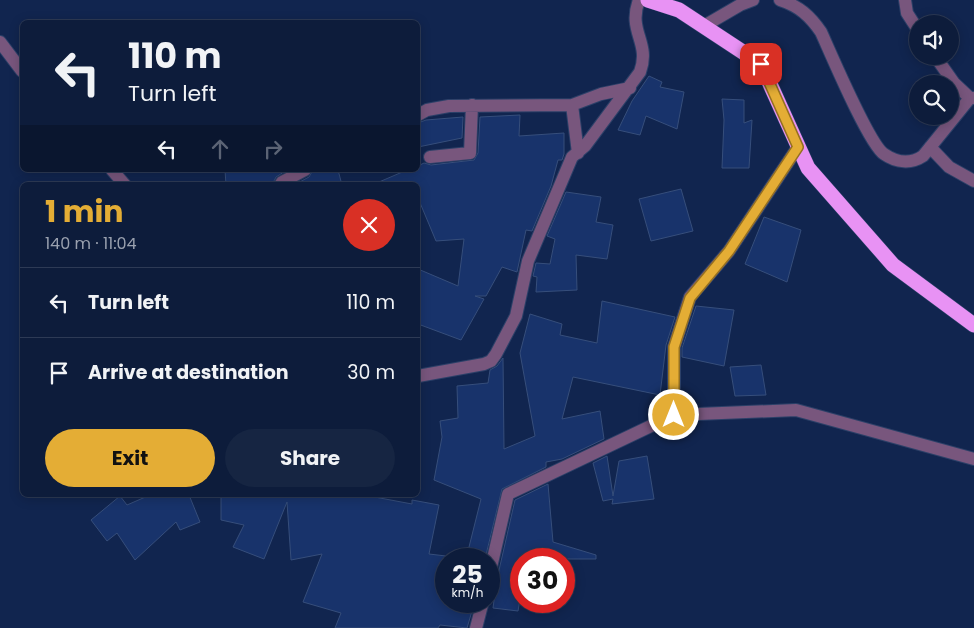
<!DOCTYPE html>
<html lang="en">
<head>
<meta charset="utf-8">
<style>
  body { margin:0; font-family:Poppins,sans-serif; background:#162542; color:#f1f3f6; height:100vh; display:flex; flex-direction:column; font-size:19px; white-space:nowrap }
  * { box-sizing:border-box; margin:0 }
  p { font-size:16px; color:#9aa1af }
  .icon { flex:none; width:28px; height:28px; fill:none; stroke:currentColor; stroke-width:2; stroke-linecap:round; stroke-linejoin:round }
  .map { position:relative; flex:1; overflow:hidden }
  .side { position:absolute; left:20px; top:182px; width:400px; height:315px; display:flex; flex-direction:column; background:#0d1c3b; border-radius:8px; box-shadow:0 2px 12px #0003,0 0 0 1px #2d3a55 }
  .side>* { flex:none }
  .banner { position:absolute; left:20px; top:20px; width:400px; height:152px; border-radius:8px; box-shadow:0 2px 12px #0003,0 0 0 1px #2d3a55; background:#0d1c3b; color:#f1f3f6; overflow:hidden }
  .tools { position:absolute; left:909px; top:15px; display:grid; gap:10px }
  .tools a { display:grid; place-items:center; width:50px; height:50px; border-radius:50%; background:#0d1c3b; box-shadow:0 2px 12px #0003,0 0 0 1px #2d3a55; font-size:25px }
  .speed { position:absolute; left:435px; top:548px; display:flex; gap:10px; font-size:25px; font-weight:700; text-align:center }
  .speed>* { display:grid; place-content:center; width:65px; height:65px; border-radius:50%; background:#0d1c3b; box-shadow:0 2px 12px #0003,0 0 0 1px #2d3a55; line-height:1 }
  .speed small { font-size:12px; font-weight:400 }
  .speed .limit { border:8px solid #d22; background:#fff; color:#111 }
  .pin { position:absolute; display:grid; place-items:center; width:42px; height:42px; color:#fff; margin:-21px; border-radius:10px; box-shadow:0 2px 8px #0006 }
  .me { position:absolute; width:55px; margin:-28px; rotate:0deg; stroke-linejoin:round; filter:drop-shadow(0 0 4px #0008) }
  .turn { display:flex; align-items:center; gap:18px; height:105px; padding:0 25px; font-size:22px }
  .turn .icon { width:65px; height:65px; stroke-width:2.5 }
  .turn b { display:block; font-size:35px; line-height:42px }
  .lanes { display:flex; align-items:center; height:48px; padding:0 25px; background:#0003; justify-content:center; gap:25px; direction:ltr }
  .lanes .off { opacity:.35 }
  .round { display:grid; place-items:center; flex:none; width:52px; height:52px; border-radius:26px; background:#162542 }
  .head { display:flex; align-items:center; justify-content:space-between; height:85px; padding:0 25px }
  h1 { font-size:30px; font-weight:700; line-height:38px; color:#e4ad35 }
  .primary-button { display:flex; gap:10px; margin-top:auto; padding:10px 25px }
  .primary-button a { flex:1; height:58px; border-radius:30px; background:#e4ad35; color:#111; font-size:20px; font-weight:700; line-height:58px; text-align:center }
  .primary-button a+a { background:#162542; color:#f1f3f6 }
  ul { padding:0; list-style:none }
  li { display:flex; align-items:center; gap:15px; height:70px; padding:0 25px; border-top:1px solid #2d3a55 }
  li div { flex:1 }
  li b { display:block; font-size:19px }
  li em { font-style:normal }
  .map>svg:first-child { display:block }
  .building { fill:#18336b; stroke:#364e7b }
  .lines { fill:none; stroke-linecap:round; stroke-linejoin:round }
  .street-casing { stroke:#2c4068; stroke-width:14 }
  .highway-casing { stroke:#2c4068; stroke-width:16 }
  .street { stroke:#78567d; stroke-width:12 }
  .highway { stroke:#e892f4; stroke-width:15 }
  .route-casing { stroke:#947022; stroke-width:12 }
  .route { stroke:#e4ad35; stroke-width:9 }
</style>
</head>
<body>
<div class="map">
<svg width="974" height="628" viewBox="0 0 974 628">
  <rect width="100%" height="100%" fill="#11254f"/>
  <!-- building -->
  <path class="building" d="M649,76l13,6 -2,5 24,5 -7,37 -31,-13 -6,19 -22,-5 14,-29z
    M722,99l22,1v23l8,-3 -3,48h-27l2,-48z
    M520,115l-1,21 45,-3v21l-2,6h-4l-7,26 -19,45 -6,-1 -9,42 -15,-5 -16,29h-11l9,3 -23,41 -43,-16v-55l40,17 6,-47 -28,2 -18,-43v-13h-46l35,-15h11v-4l6,-3 7,2 43,-5 4,-7 2,-36z
    M463,117l-1,21 -44,9v-24l8,-3z
    M225,170h62l-11,7 -4,8h-46z
    M313,170h25l4,15h-48l15,-8z
    M681,189l12,42 -42,10 -12,-42z
    M566,192l35,5 -5,25 17,3 -6,34 -31,-4 1,35 -41,2 1,-15 -4,-1 3,-13 14,1 5,-25 -8,-3z
    M764,217l37,13 -14,52 -42,-18z
    M602,301l73,16 -9,28 -6,50 -87,-18 -11,42 38,-8 4,28 -42,20 -16,3v5l-44,22 -17,70h-19l15,-60 -47,-19 8,-43 -2,-16 18,-3 -1,-32 31,-3 2,-13 7,-4 6,-8 1,91 31,-13 -15,-83 10,-39 32,10 -2,11 37,8z
    M696,306l38,4 -10,56 -42,-9v-9z
    M761,365l5,30 -31,1 -5,-29z
    M607,456l6,40 6,-35 28,-5 7,43 -42,5 1,-5 -10,2 -10,-38z
    M548,484l5,58 43,13v4h-75v34l-3,18 -25,-3 4,-29 18,-79z
    M150,495h39l11,27 -20,8 -4,-8 -41,38 -18,-27 -10,8 -16,-21 29,-24 7,9z
    M221,495h143l48,9v-4l27,5 -10,49 17,2v45h29l-8,27 -27,-3 -2,3h-103l6,-15 -38,-11 19,-48 -31,6 -4,-58 -23,57 -31,-12 11,-22 -23,-5z"/>
  <g class="lines">
    <!-- street casing -->
    <g class="street-casing">
      <path id="street" d="M780,0c19,6 30,16 41,32 10,22 48,112 63,122 13,9 27,10 39,2l47,-58
        M905,0l2,13 11,17
        M704,26l36,-21 13,-5
        M0,42l22,29
        M935,56l19,27 16,15h4
        M572,105l6,48
        M418,115l9,-5 22,-4 123,-1 29,-11 29,-6
        M930,147l19,20 25,14
        M430,157l40,-4 2,-48
        M112,170l13,15
        M280,185l2,-3 23,-12
        M418,376l66,-12 7,-3 5,-7 20,-38 12,-55 44,-104 13,-11 55,-74c11,-30 -13,-40 -1,-72
        M674,415v-68l16,-50 39,-46 69,-104
        M489,576l19,-82 166,-79 122,-5 178,49
        M476,628l7,-27"/>
    </g>
    <!-- highway casing -->
    <g class="highway-casing">
      <path id="highway" d="M648,0l31,10 82,54 47,104 85,97 81,60"/>
    </g>
    <!-- street -->
    <use href="#street" class="street"/>
    <!-- highway -->
    <use href="#highway" class="highway"/>
  </g>
  <g class="lines">
    <!-- route casing -->
    <g class="route-casing">
      <path id="route" d="M674,415v-68l16,-49 39,-47 69,-104 -37,-83"/>
    </g>
    <!-- route -->
    <use href="#route" class="route"/>
  </g>
</svg>
<div class="tools">
<a><svg class="icon" aria-label="sound" viewBox="0 0 24 24"><path d="M4 9h4l5-4v14l-5-4H4zM17 9q2 3 0 6"/></svg></a>
<a><svg class="icon" aria-label="search" viewBox="0 0 24 24"><circle cx="10" cy="10" r="6"/><path d="M15 15l6 6"/></svg></a>
</div>
<div class="speed"><div>25<small>km/h</small></div><div class="limit">30</div></div>
<div class="pin" style="left:761px;top:64px;background:#d93025"><svg class="icon" aria-label="arrive" viewBox="0 0 24 24"><path d="M6 21V4h12l-3 4 3 4H6"/></svg></div>
<svg class="me" style="left:674px;top:415px" viewBox="-20 -20 40 40"><circle r="17" fill="#e4ad35" stroke="#fff" stroke-width="3"/><path d="M0-11L8 9 0 5-8 9z" fill="#fff"/></svg>
<div class="banner">
<div class="turn"><svg class="icon" aria-label="left" viewBox="0 0 24 24"><path d="M17 20v-9H6M10 6l-5 5 5 5"/></svg><div><b>110 m</b>Turn left</div></div>
<div class="lanes"><svg class="icon" aria-label="left" viewBox="0 0 24 24"><path d="M17 20v-9H6M10 6l-5 5 5 5"/></svg><svg class="icon off" aria-label="ahead" viewBox="0 0 24 24"><path d="M12 20V5M6 11l6-6 6 6"/></svg><svg class="icon off" aria-label="right" viewBox="0 0 24 24"><path d="M7 20v-9h11M14 6l5 5-5 5"/></svg></div>
</div>
<section class="side">
<div class="head"><div><h1>1 min</h1><p>140 m · 11:04</p></div><a class="round" style="background:#d93025;color:#fff"><svg class="icon" aria-label="close" viewBox="0 0 24 24"><path d="M6 6l12 12M18 6L6 18"/></svg></a></div>
<ul>
<li><svg class="icon" aria-label="left" viewBox="0 0 24 24"><path d="M17 20v-9H6M10 6l-5 5 5 5"/></svg><div><b>Turn left</b></div><em>110 m</em></li>
<li><svg class="icon" aria-label="arrive" viewBox="0 0 24 24"><path d="M6 21V4h12l-3 4 3 4H6"/></svg><div><b>Arrive at destination</b></div><em>30 m</em></li>
</ul>
<div class="primary-button"><a>Exit</a><a>Share</a></div>
</section>
</div>
</body>
</html>
